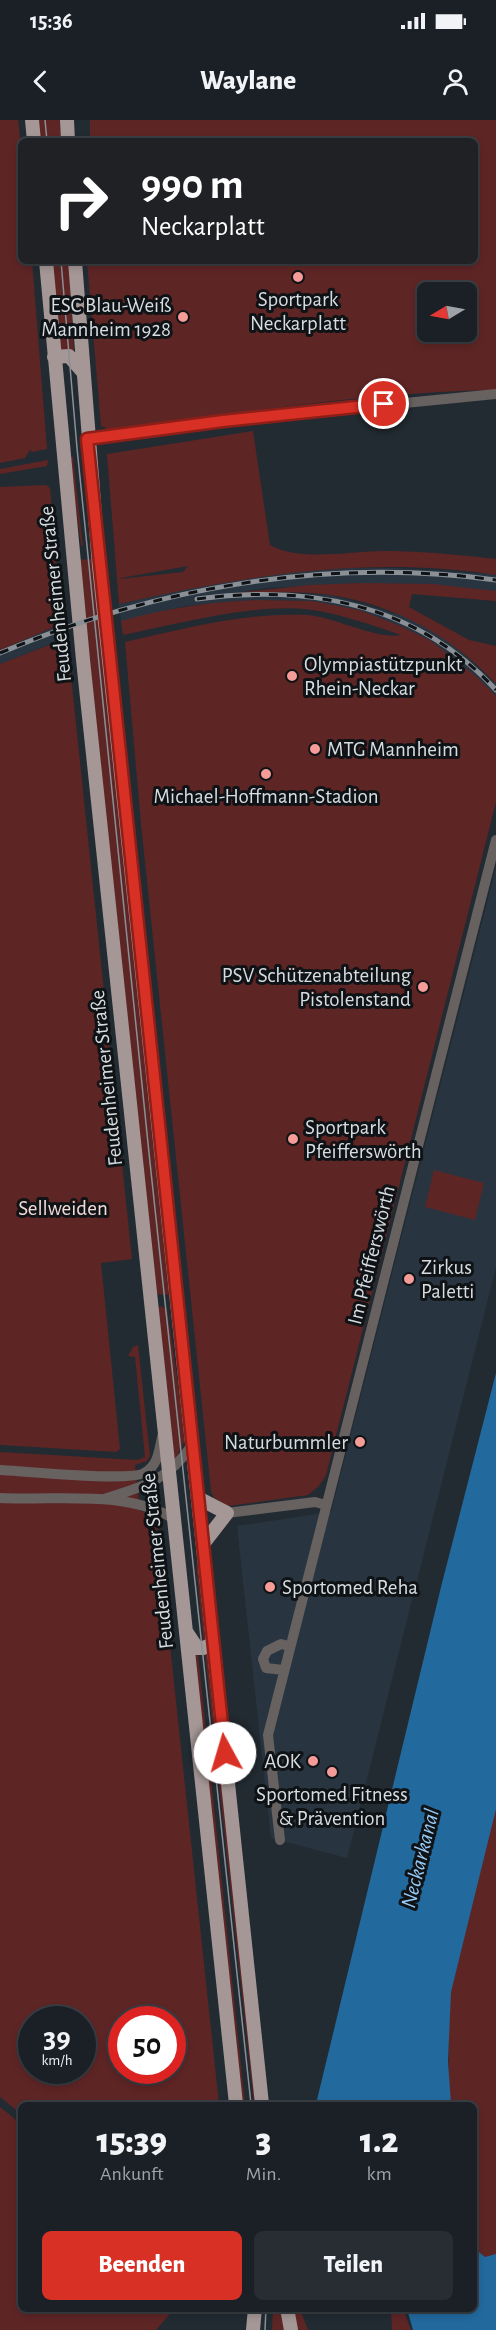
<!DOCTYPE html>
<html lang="de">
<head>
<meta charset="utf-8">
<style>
  body { margin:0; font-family:"Alegreya Sans",sans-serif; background:#272d32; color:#f1f3f6; height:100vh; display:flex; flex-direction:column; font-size:22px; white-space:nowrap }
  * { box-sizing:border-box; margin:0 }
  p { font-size:20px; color:#9fa3a7 }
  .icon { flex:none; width:33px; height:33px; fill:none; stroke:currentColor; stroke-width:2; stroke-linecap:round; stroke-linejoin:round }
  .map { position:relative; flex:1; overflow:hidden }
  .details { position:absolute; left:18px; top:1982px; width:459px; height:210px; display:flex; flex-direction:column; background:#1a2026; border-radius:9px; box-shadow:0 3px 9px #0003,0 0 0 2px #383e43 }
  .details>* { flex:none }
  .hud { position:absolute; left:18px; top:18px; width:460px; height:126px; border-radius:9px; box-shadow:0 3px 9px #0003,0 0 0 2px #383e43; background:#202124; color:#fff; overflow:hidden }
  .needle { width:39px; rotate:260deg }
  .tools { position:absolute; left:417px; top:162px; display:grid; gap:12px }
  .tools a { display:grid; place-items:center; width:60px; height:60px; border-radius:9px; background:#1a2026; box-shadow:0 3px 9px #0003,0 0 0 2px #383e43; font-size:30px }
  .speed { position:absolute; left:18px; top:1886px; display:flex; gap:12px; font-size:30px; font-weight:700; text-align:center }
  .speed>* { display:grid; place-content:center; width:78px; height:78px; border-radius:50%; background:#1a2026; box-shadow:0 3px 9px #0003,0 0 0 2px #383e43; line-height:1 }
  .speed small { font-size:15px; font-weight:400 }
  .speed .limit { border:9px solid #d22; background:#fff; color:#111 }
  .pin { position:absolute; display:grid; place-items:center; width:51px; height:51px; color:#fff; margin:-26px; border:3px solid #fff; border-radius:50%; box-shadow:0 2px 6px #0007 }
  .me { position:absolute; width:66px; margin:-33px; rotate:354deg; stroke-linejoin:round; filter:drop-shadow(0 0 4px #0008) }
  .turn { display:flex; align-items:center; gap:21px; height:126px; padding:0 24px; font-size:27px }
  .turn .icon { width:78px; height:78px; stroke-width:2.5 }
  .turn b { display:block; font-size:42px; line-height:51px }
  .eta { display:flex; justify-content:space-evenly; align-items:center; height:102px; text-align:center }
  .eta b { font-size:36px; font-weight:800; line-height:42px }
  .action { display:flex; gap:12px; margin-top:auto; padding:12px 24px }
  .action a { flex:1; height:69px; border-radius:9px; background:#d93025; color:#fff; font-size:24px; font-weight:800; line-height:69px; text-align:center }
  .action a+a { background:#272d32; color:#f1f3f6 }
  .status { display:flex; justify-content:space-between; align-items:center; height:42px; padding:0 30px; background:#1a2026; direction:ltr }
  .status svg { height:16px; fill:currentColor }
  header { display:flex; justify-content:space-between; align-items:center; height:78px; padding:0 24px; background:#1a2026; font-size:27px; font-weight:800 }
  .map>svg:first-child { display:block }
  .built { fill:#283541 }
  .green { fill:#5e2525; fill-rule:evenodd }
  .water { fill:#22699e }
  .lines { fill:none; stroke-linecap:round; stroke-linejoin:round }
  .minor { stroke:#676160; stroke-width:10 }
  .major { stroke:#a49796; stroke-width:14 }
  .tram { stroke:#8a9096; stroke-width:1.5 }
  .rail-casing { stroke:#8a9096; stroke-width:5 }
  .rail { stroke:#0f1316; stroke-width:3; stroke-dasharray:9; stroke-linecap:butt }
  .route-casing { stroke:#8d1f18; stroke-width:15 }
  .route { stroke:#d93025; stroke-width:10 }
  .poi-dot { fill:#f59b98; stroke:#0f1316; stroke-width:2 }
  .labels { text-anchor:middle; stroke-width:6; stroke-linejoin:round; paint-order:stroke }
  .poi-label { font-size:21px; fill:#d7dce1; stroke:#0f1316; text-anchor:start }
  .street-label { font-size:21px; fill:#d7dce1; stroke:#0f1316 }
  .park-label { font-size:21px; fill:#f2dad8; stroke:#0f1316 }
  .water-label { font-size:22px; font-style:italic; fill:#96caf7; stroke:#0f1316 }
</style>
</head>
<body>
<div class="status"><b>15:36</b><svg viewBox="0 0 49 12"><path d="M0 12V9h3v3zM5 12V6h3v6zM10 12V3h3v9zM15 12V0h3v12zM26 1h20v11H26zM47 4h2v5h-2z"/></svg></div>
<header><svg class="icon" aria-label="back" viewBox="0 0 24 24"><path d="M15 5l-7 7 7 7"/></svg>Waylane<svg class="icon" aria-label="person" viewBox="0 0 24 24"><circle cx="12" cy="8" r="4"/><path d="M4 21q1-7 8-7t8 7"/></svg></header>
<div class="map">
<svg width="496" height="2210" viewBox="0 0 496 2210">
  <rect width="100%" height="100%" fill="#222b32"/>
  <!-- built -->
  <path class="built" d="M352,448h43l96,6 5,1v16l-135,-8 -95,5 -31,5 95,2 71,20 44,22 51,47v12l-65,-55 -72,-31 -48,-9 -55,-1 -71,6 -64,15 -2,-17 76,-17 91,-15z
    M59,505l2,15 -61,24v-14z
    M496,748v399l-149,591 -76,-20 -34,-312 94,-14z"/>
  <!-- green -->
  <path class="green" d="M0,0h18l3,26v115h11l15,188 -15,3 -2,-2 -5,8 -25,5z
    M37,0h23l1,21h-21z
    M90,0h406v270c-130,2 -262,24 -391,41v-4l-4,-1 -14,-165h389v-120h-386zM428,172h38v40h-38z
    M51,141h18l5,92 -14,-3z
    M253,311l17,114c29,17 81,6 115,6 36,0 75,4 111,8v16c-127,-20 -253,1 -377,29l-12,-150zM188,446l-5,6 -63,7 1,-1z
    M69,337h4l10,89 -2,-1z
    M48,340l-1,6 -47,8v-5z
    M46,365l4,3 9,100 3,-1 4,35 -66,28v-163z
    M92,439l79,736 -16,-1 -77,-734z
    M361,463l72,1 63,7v10l-84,-7 -3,13 60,33 27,6v38c-43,-47 -102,-80 -166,-89 -34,-5 -70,-2 -105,-1l84,-9z
    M256,480l56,1 47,9 39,15 33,16 46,36 19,19v106l-170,673 -7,11 -11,9 -80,11 -14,-8 -3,-7 -70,-667 -16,-182c59,-13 120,-30 182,-27 27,2 71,25 94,20 -29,-10 -58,-20 -88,-25 -54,-8 -137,14 -190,25l-2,-14c45,-13 89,-19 135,-21z
    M67,518l65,621 -31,4 19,186 -4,3 -116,-7v-781z
    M434,1050l50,13 -9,37 -50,-13z
    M160,1186l7,3 17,116v17l-10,19 -17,-151z
    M138,1225l12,111 -3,5 -12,4 5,46 16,3 63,590h-198v10l-21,-17v-645l137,8 8,-3 -10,-100 -7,-1 5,-9zM32,1899h50v51h-50zM122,1899h50v51h-50z
    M196,1445l4,1 8,77 -4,2z
    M193,1533l5,1 47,450h-3z
    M209,1533l48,451h-3l-49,-450z
    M496,1686v450l-9,2 -13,-3v-151h-25l-1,-105z
    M0,1987l21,17v184l153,1 -18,21h-156z
    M273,2189h9l4,21h-14z
    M292,2189h8l8,21h-12z
    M391,2189h12l8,21h-19z"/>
  <!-- water -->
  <path class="water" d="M496,1253v436l-45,183 -3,69 3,43h-135l125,-517z
    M474,2128l11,9 11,-3v76h-83l-6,-21 67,-1z"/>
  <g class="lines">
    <!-- minor -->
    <path class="minor" d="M87,319l136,-18 273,-27
      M0,1350c25,1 128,12 144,3 14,-7 15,-22 18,-36
      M0,1378c55,3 125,-9 174,21
      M104,1379c38,-12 64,-18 88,-54
      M227,1393l88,-11 11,3
      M283,1550l-17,-2 -3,-9 4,-8 14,-7 8,2
      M280,1720l-12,-105 228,-895"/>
    <!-- major -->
    <path class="major" d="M32,0l2,21
      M67,0l1,21
      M46,141l37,399 153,1444
      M75,141l24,305 163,1538
      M54,237l15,-1 13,15
      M198,1378l29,15 -24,31
      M187,1513l10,15h6l10,-4
      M287,2188l4,22
      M253,2210l2,-22"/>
    <!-- tram -->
    <path class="tram" d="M45,0l2,21
      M61,141l16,187 72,705 102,951
      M265,2210l1,-22"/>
    <!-- rail casing -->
    <g class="rail-casing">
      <path id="rail" d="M197,479c112,-15 220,5 299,91
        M0,533c156,-66 328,-96 496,-73"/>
    </g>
    <!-- rail -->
    <use href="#rail" class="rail"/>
  </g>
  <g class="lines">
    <!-- route casing -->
    <g class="route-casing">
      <path id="route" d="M225,1633l-138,-1314 136,-18 161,-17"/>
    </g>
    <!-- route -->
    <use href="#route" class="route"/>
  </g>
  <!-- markers -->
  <g class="poi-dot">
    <circle cx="298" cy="157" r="6"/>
    <circle cx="183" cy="197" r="6"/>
    <circle cx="292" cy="556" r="6"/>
    <circle cx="315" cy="629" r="6"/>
    <circle cx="266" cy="654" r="6"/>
    <circle cx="423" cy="867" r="6"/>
    <circle cx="293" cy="1019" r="6"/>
    <circle cx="409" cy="1159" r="6"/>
    <circle cx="360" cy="1322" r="6"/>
    <circle cx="270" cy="1467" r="6"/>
    <circle cx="313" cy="1641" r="6"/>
    <circle cx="332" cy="1652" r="6"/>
  </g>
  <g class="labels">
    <!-- poi labels -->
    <g class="poi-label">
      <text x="298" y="186" text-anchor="middle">Sportpark<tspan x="298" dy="24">Neckarplatt</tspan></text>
      <text x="171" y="192" text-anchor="end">ESC Blau-Weiß<tspan x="171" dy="24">Mannheim 1928</tspan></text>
      <text x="304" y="551">Olympiastützpunkt<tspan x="304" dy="24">Rhein-Neckar</tspan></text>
      <text x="327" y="636">MTG Mannheim</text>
      <text x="266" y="683" text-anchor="middle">Michael-Hoffmann-Stadion</text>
      <text x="411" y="862" text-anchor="end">PSV Schützenabteilung<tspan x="411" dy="24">Pistolenstand</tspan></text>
      <text x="305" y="1014">Sportpark<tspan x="305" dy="24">Pfeifferswörth</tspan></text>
      <text x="421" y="1154">Zirkus<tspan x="421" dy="24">Paletti</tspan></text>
      <text x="348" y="1329" text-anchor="end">Naturbummler</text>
      <text x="282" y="1474">Sportomed Reha</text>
      <text x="301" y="1648" text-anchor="end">AOK</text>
      <text x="332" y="1681" text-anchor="middle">Sportomed Fitness<tspan x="332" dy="24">&amp; Prävention</tspan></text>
    </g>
    <!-- street labels -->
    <g class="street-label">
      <text transform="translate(55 474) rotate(-96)" y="7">Feudenheimer Straße</text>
      <text transform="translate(106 958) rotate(-96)" y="7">Feudenheimer Straße</text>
      <text transform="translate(371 1135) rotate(-76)" y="7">Im Pfeifferswörth</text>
      <text transform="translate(157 1441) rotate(-96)" y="7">Feudenheimer Straße</text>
    </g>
    <!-- park labels -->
    <g class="park-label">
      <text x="63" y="1095">Sellweiden</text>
    </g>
    <!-- water labels -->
    <g class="water-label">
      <text transform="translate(419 1738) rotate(-76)" y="8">Neckarkanal</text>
    </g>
  </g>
</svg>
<div class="tools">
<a><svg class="needle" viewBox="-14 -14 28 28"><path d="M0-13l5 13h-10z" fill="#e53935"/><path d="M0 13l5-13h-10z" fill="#9fa3a7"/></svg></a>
</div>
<div class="speed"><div>39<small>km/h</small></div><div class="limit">50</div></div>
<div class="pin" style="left:384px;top:284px;background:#d93025"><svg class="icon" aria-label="arrive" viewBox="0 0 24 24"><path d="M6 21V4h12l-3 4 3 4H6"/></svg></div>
<svg class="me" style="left:225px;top:1633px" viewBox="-20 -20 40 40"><circle r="19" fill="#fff"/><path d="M0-13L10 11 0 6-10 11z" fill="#d93025"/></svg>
<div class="hud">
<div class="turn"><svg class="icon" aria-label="right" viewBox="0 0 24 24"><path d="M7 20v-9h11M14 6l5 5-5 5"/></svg><div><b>990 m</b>Neckarplatt</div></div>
</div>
<section class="details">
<div class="eta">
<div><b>15:39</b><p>Ankunft</p></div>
<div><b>3</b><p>Min.</p></div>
<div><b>1.2</b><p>km</p></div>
</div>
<div class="action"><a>Beenden</a><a>Teilen</a></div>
</section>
</div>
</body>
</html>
